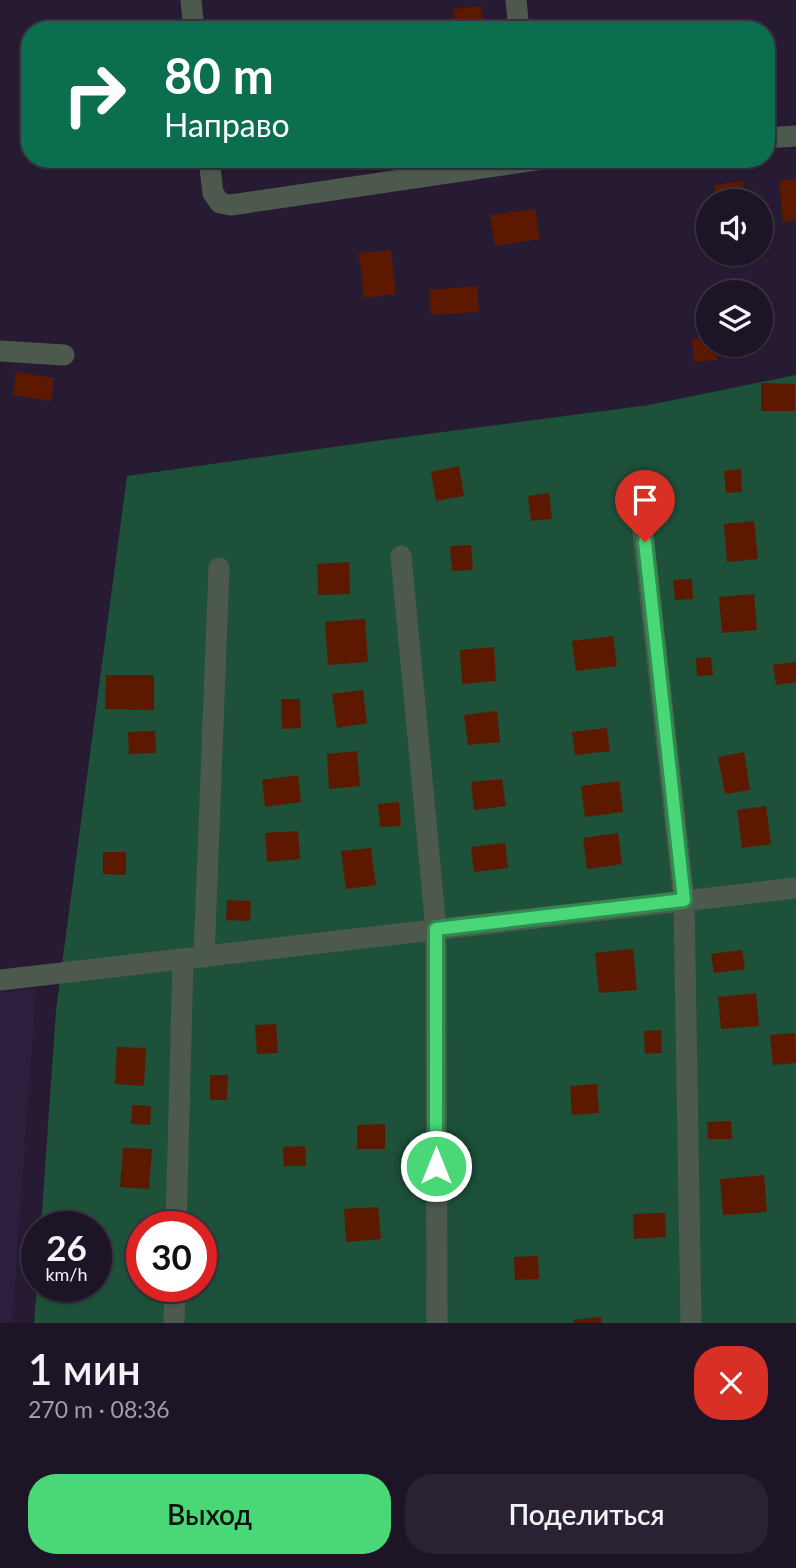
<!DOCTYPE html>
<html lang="ru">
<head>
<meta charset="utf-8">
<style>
  body { margin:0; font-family:Lato,sans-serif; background:#2a2132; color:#f1f3f6; height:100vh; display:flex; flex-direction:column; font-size:26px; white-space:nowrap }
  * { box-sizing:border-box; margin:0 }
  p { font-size:23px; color:#a09ea7 }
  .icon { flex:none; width:38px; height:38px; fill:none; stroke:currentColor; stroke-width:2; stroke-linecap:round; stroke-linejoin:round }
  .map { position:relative; height:1323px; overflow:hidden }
  .panel { display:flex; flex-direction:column; background:#1d1426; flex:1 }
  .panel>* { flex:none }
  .banner { position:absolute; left:21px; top:21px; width:754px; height:147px; border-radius:28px; box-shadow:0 2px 5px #0004,0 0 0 2px #3b3343; background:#0b6e4f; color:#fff; overflow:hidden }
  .tools { position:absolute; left:696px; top:189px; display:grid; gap:14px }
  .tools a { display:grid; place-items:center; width:77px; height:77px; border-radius:50%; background:#1d1426; box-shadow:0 2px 5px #0004,0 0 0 2px #3b3343; font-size:35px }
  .speed { position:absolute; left:21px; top:1211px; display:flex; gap:14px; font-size:35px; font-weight:700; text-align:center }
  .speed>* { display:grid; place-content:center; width:91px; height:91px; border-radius:50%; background:#1d1426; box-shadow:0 2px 5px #0004,0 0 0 2px #3b3343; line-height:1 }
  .speed small { font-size:18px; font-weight:400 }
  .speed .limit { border:10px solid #d22; background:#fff; color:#111 }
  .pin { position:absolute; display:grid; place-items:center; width:60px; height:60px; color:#fff; margin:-72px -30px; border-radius:50% 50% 50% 0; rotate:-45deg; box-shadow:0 0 7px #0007 }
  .pin .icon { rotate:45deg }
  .me { position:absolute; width:77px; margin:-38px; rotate:0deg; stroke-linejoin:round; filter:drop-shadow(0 0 5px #0008) }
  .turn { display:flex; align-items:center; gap:24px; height:147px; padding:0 28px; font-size:32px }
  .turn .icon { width:91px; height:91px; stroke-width:2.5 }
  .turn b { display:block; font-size:49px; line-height:60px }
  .round { display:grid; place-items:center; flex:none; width:74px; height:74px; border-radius:28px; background:#2a2132 }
  .head { display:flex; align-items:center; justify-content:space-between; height:119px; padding:0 28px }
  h1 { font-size:42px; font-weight:600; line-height:52px }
  .cta { display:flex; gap:14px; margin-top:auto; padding:14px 28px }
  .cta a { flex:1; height:80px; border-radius:28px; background:#49d778; color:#111; font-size:28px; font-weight:600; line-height:80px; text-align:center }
  .cta a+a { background:#2a2132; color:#f1f3f6 }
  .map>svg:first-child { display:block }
  .built { fill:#2e1e3d }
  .green { fill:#1d513a; fill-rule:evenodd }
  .building { fill:#5d1900 }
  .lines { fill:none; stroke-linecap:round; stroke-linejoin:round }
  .minor { stroke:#4e594e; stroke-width:21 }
  .route-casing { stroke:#2f8c4e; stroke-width:18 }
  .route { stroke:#49d778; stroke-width:12 }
</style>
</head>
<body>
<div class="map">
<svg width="796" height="1323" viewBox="0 0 796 1323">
  <rect width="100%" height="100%" fill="#271b33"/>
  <!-- built -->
  <path class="built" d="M36,989l-24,334h-12v-330z"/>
  <!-- green -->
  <path class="green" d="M796,375v948h-762l3,-37h59v-59h-55l15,-217 71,-534 263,-37 259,-34zM142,1227h59v59h-59z"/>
  <!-- building -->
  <path class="building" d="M481,6l2,24h-27l-3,-21z
    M796,179v41l-13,2 -4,-41z
    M743,181l3,20h-30l-2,-16z
    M535,209l5,30 -45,7 -5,-31z
    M391,250l5,44 -32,4 -5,-45z
    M477,286l2,26 -48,3 -2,-25z
    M709,338v7h7l1,15 -23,2 -2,-23z
    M16,372l38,6 -3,23 -38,-6z
    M761,383l34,1v27h-34z
    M459,466l5,30 -28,5 -5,-29z
    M741,469l1,23 -16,1 -2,-22z
    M549,493l3,26 -21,2 -3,-25z
    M754,521l4,38 -31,3 -3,-38z
    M471,545l2,25 -21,1 -2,-25z
    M349,562l1,32 -32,1 -1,-31z
    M692,579l1,20 -18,1 -2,-20z
    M754,594l3,36 -35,3 -3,-36z
    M365,619l3,43 -40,3 -3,-43z
    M613,636l4,30 -41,5 -4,-30z
    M494,647l2,34 -34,3 -2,-34z
    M711,657l2,18 -16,1 -1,-18z
    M796,662v20l-20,3 -3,-20z
    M106,675h48v35l-49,-1z
    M363,690l4,33 -30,5 -5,-34z
    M281,699h19l1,29 -19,1z
    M497,711l3,31 -32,3 -4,-30z
    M607,728l3,23 -35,4 -3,-23z
    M155,731l1,22 -27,1 -1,-22z
    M357,751l3,35 -31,3 -2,-35z
    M744,752l6,38 -25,4 -7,-37z
    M298,775l3,27 -36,5 -3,-27z
    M502,779l4,27 -32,4 -3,-28z
    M619,781l4,31 -38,5 -4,-31z
    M399,802l2,24 -21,1 -2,-23z
    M766,806l5,38 -29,4 -5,-38z
    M298,831l2,28 -33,3 -2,-29z
    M618,833l4,31 -35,5 -4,-31z
    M505,843l3,25 -34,4 -3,-25z
    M371,848l5,37 -30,4 -5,-38z
    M103,852h23v23l-23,-1z
    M227,900l24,1 -1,20 -24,-1z
    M633,949l4,41 -38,3 -4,-40z
    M742,950l3,19 -31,4 -3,-19z
    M756,993l3,33 -38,3 -3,-32z
    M276,1024l2,29 -21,1 -2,-29z
    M661,1030l1,23 -17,1 -1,-23z
    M795,1033l1,30 -23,2 -3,-30z
    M117,1047l29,1 -2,38 -29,-2z
    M210,1075h18l-1,25h-17z
    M597,1084l2,29 -27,2 -2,-29z
    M132,1105l19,1 -1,19 -19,-1z
    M731,1121l1,18h-24l-1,-17z
    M385,1124v25h-28v-24z
    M305,1146l1,20h-22l-1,-19z
    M123,1148l29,1 -3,40 -29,-2z
    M764,1175l3,37 -44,3 -3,-36z
    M378,1207l3,32 -35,3 -2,-33z
    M665,1213l1,24 -32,2 -1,-25z
    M538,1256l1,23 -24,1 -1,-23z
    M601,1317l1,6h-29v-3z"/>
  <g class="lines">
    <!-- minor -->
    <path class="minor" d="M191,0l3,30
      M516,0l3,30
      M766,138l30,-2
      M209,159l4,34 7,10 11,2 312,-46
      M0,351l64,4
      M641,514l43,386 7,423
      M401,556l35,373 1,394
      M204,957l15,-389
      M0,980l796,-92
      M176,1227l7,-267
      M174,1323l1,-37"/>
  </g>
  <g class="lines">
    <!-- route casing -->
    <g class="route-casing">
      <path id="route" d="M436,1166v-237l248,-29 -39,-358"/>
    </g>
    <!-- route -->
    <use href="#route" class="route"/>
  </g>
</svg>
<div class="tools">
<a><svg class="icon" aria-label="sound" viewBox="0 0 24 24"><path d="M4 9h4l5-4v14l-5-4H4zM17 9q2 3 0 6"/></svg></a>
<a><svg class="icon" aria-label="layers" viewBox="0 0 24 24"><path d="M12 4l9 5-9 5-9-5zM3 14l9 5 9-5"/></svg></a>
</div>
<div class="speed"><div>26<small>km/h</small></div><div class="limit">30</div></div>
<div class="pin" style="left:645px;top:542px;background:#d93025"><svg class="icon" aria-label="arrive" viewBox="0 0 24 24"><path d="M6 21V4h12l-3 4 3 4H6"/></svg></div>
<svg class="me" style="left:436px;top:1166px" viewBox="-20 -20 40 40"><circle r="17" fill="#49d778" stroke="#fff" stroke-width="3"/><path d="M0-11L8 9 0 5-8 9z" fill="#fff"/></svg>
<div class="banner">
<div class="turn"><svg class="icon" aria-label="right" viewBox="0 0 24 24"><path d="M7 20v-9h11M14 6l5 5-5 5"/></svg><div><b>80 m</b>Направо</div></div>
</div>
</div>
<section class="panel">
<div class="head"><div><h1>1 мин</h1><p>270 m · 08:36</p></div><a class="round" style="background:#d93025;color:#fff"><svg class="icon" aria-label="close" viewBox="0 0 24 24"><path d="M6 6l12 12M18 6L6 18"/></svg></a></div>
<div class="cta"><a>Выход</a><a>Поделиться</a></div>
</section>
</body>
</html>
